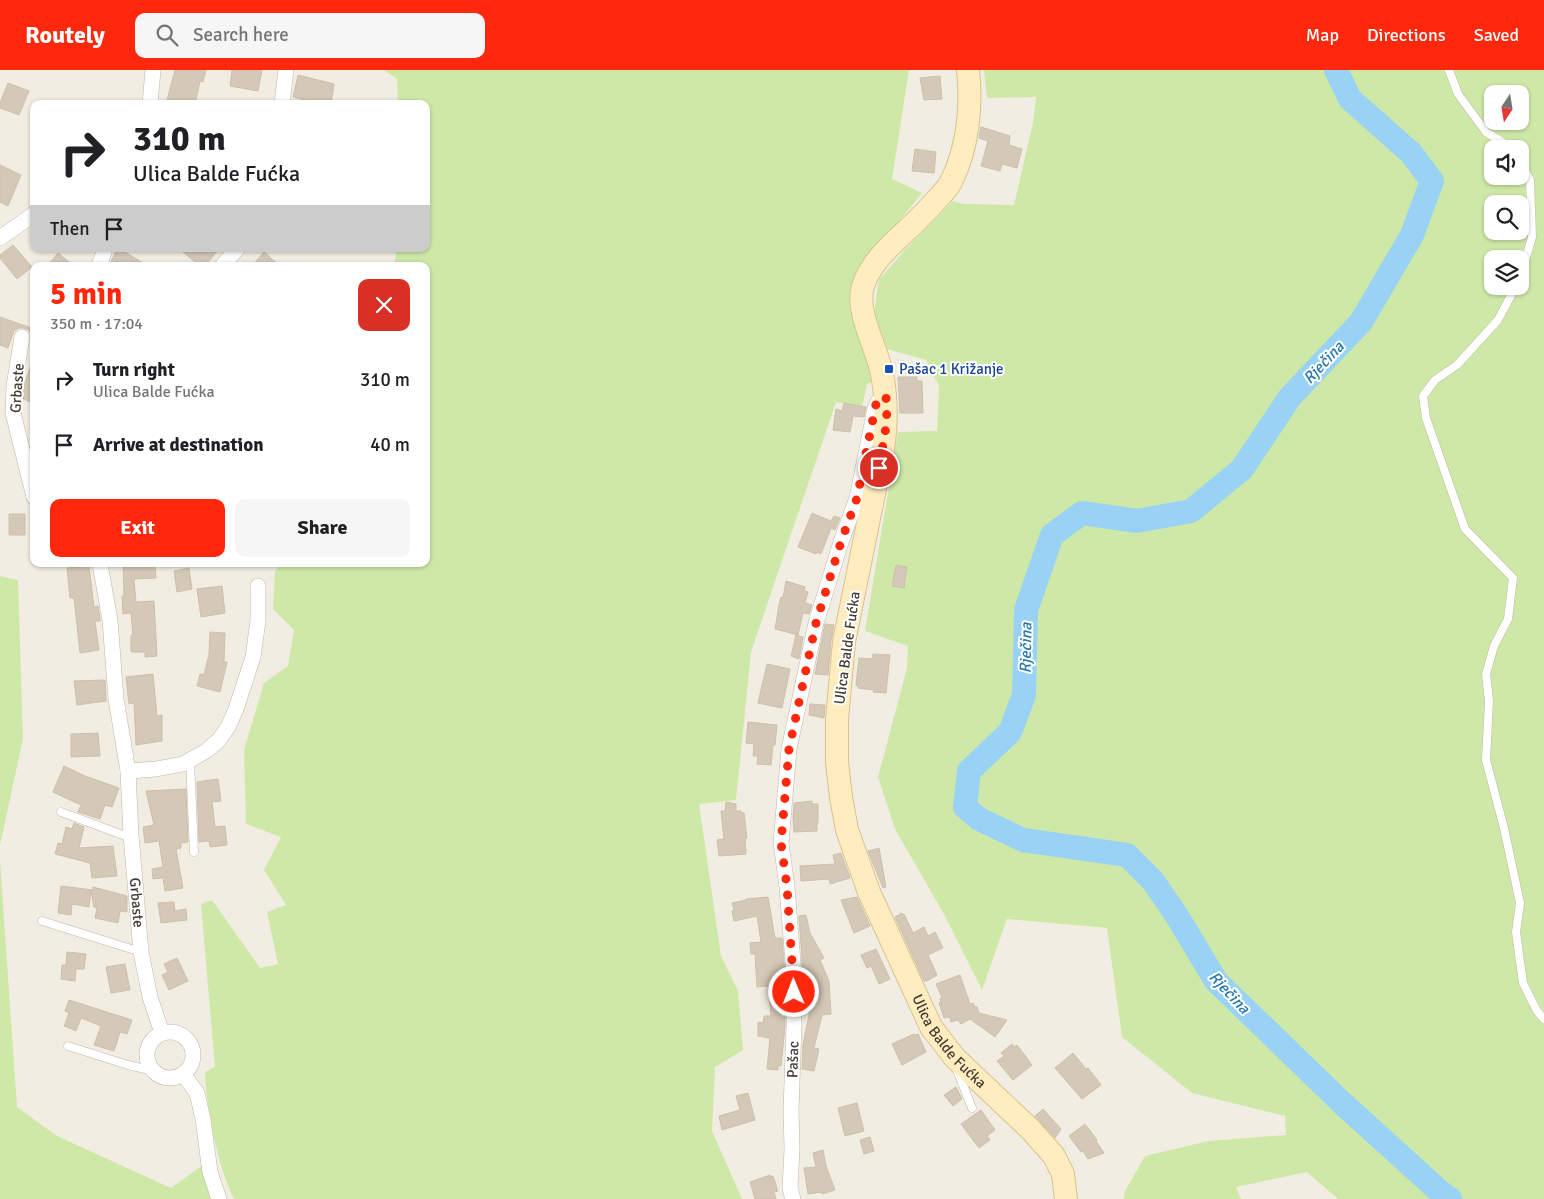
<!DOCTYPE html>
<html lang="en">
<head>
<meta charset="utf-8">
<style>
  body { margin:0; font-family:Signika,sans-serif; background:#f6f6f6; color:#202124; height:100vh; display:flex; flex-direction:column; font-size:19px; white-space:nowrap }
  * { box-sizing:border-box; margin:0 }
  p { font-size:16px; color:#757577 }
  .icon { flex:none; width:28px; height:28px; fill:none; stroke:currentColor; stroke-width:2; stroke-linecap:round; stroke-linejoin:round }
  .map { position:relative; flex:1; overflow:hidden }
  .side { position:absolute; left:30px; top:192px; width:400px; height:305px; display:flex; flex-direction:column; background:#fff; border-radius:10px; box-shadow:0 1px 4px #0004 }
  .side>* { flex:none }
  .guide { position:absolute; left:30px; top:30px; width:400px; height:152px; border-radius:10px; box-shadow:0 1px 4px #0004; background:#fff; color:#202124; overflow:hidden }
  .needle { width:32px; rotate:192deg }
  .controls { position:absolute; left:1484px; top:15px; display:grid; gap:10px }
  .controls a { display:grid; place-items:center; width:45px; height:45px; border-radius:10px; background:#fff; box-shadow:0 1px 4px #0004; font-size:25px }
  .pin { position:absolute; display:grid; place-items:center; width:42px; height:42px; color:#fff; margin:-21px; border:2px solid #fff; border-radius:50%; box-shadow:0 1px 5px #0007 }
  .me { position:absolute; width:55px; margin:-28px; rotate:359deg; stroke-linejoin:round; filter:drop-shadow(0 0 4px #0008) }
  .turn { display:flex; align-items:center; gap:18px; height:105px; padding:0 20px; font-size:22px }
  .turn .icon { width:65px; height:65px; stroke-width:2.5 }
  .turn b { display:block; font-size:35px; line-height:42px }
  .then { display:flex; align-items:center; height:48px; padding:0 20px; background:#0003; gap:10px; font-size:19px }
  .round { display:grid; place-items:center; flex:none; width:52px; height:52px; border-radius:10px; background:#f6f6f6 }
  .overview { display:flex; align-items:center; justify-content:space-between; height:85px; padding:0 20px }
  h1 { font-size:30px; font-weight:800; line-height:38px; color:#ff280c }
  .action { display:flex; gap:10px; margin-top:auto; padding:10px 20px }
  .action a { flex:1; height:58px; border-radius:10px; background:#ff280c; color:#fff; font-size:20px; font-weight:800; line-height:58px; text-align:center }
  .action a+a { background:#f6f6f6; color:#202124 }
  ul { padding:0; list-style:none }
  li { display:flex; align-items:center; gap:15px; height:65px; padding:0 20px }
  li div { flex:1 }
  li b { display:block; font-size:19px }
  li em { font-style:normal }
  header { display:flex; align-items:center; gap:30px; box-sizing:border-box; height:70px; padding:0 25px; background:#ff280c; color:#fff }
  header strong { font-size:24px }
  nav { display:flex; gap:28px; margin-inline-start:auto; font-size:18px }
  .search { width:350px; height:45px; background:#f6f6f6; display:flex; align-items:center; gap:12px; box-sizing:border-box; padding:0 18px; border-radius:10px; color:#757577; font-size:19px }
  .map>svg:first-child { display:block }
  .green { fill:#cee9a7; fill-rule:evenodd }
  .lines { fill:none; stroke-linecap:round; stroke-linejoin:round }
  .river { stroke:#99d2f4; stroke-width:24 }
  .building { fill:#d4c8b7; stroke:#cfbfaa }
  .lane-casing { stroke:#c1b7a7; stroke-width:9 }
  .street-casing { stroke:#c1b7a7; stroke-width:16 }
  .secondary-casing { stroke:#d8c290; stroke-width:24 }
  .lane { stroke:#fff; stroke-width:8 }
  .street { stroke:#fff; stroke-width:15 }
  .secondary { stroke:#ffedbf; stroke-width:22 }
  .route { stroke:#ff280c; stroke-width:9; stroke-dasharray:0 16.2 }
  .transit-dot { fill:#1a4fb4; stroke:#fff; stroke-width:2 }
  .labels { text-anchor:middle; stroke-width:4; stroke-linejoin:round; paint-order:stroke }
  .transit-label { font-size:15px; fill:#164399; stroke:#fff; text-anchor:start }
  .street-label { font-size:15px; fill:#443c32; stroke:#fff }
  .water-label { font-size:16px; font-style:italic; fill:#2678ac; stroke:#fff }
</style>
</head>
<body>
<header>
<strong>Routely</strong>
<div class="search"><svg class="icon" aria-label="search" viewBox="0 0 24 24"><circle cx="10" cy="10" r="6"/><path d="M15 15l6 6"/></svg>Search here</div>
<nav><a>Map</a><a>Directions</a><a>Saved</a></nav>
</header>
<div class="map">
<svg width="1544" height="1129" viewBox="0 0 1544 1129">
  <rect width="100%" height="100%" fill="#f2ede2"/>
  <!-- green -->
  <path class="green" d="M384,0h525l-17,109 30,14 -65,80 17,108 -7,3 -5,23 -26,-5 -85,250 -15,148 -37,4 22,152 17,35 5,59 -28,17 -3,64 30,68h-508c-16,-32 -28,-91 -29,-127l10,-5 -14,-163 11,-4 48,68 18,-4 -11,-52 19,-7 -22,-35 17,-33 -35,-13 -2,-74 20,-67 24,-17 6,-36 -21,-21 2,-38 6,-7h145v-298h-32l3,-17h29v-145h-28l-1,-25z
    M984,0h560v1129h-206l-31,-27 -71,15 5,12h-117l1,-8 20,-35 63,-15 78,-6 -1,-19 -93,-23 -70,-56 -15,-109 -100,-9 -25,71 -37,-74 -50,-87 -17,-52 29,-109 1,-22 -43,-15 33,-199 39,-1 2,-45 -13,-26 -39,-11 -13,-35 5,-34 24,-28 50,-51 11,3 50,1 19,-82 3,-26 -49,1zM1492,24h28v27h-28zM1492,79h28v27h-28zM1492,134h28v27h-28zM1492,189h28v27h-28z
    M0,506l18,4 5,159 -23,106z
    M0,791l17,246 40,29 114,52 32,-23 10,34h-213z"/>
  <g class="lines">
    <!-- river -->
    <path class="river" d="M1336,0l14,29 61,54 21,28 -20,54 -51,87 -71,75 -48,72 -51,42 -54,10 -55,-8 -30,22 -26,75 -2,85 -14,37 -41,39 -4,36 14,12 44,21 104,15 26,26 24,35 39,65 125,121 98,89 11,8"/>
  </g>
  <!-- building -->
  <path class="building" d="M175,0h31l-3,12 -3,-1 -5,23h-29z
    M232,0h30l-4,21 -28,-5z
    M298,5l36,9 -3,20h-12l-26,-7z
    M940,6l2,23 -18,1 -4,-22z
    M8,13l21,8 -10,24 -19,-7v-5z
    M981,57l29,9 -1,9 13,4 -5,19 -15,-4 -2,7 -19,-5 7,-25 -9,-3z
    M915,79l21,3 -2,21 -22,-2z
    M0,95l21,10 -13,31 -8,-4z
    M13,175l19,22 -15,12 -17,-21v-3z
    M117,179h3l28,17h-39z
    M179,179h40l-14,17h-5z
    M264,182l16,14h-28z
    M58,183l16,13h-27z
    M0,247l34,12v14l-3,-1v-9l-3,-4 -5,-1h-5l-4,3 -6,17 -8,-3z
    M32,292l2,1v40l-11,-4v-11z
    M898,307h19v4h5l1,32h-23z
    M844,333l22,4 -2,10 -11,-1 -3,16 -17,-2 3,-21 6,2z
    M812,443l19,8 3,-5 6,2 -5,12 -4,-2 -10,26 -4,-2 -1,2 -18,-7z
    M9,444h16v21h-16z
    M123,494h32l1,14 -22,1 2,23 18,-1 3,55 -12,1v-5h-14v-17h2l-2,-22 -8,1 -1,-18h2z
    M896,495l11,2 -3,21 -12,-2z
    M89,496l5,41 4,-1 2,13v2h-5l4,29 -19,3 -6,-55h-4l-3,-30z
    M189,498l3,21 -15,3 -3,-21z
    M786,511l19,6 -1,4 4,1 -3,11 7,2 -3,9 -6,-1 -5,22 -23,-6 4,-24 2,-8 2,1z
    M222,516l3,27 -24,4 -4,-28z
    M825,554l9,1 -3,16 -3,34 -13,-1z
    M210,562l15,1 -1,29h3l-7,30 -23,-6 3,-12 4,1 5,-21z
    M796,565l7,2 -4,22 -8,-3z
    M873,584l17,1 -4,38 -13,-1 1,-2 -16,-2v-2l-2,-1 3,-27 13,1z
    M767,594l23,5 -8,39 -24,-5z
    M153,604l4,42 5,-1v26l-26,4 -2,-42 -5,1 -3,-27z
    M105,610l1,21 -29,4 -3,-24z
    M810,634l15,1 -1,13 -15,-3z
    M748,652l29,3 -2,20h-2l-2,20 -14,-1 1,-8h-5l1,-12 -8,-1z
    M98,663l2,23 -29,1v-23z
    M64,696l21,10 34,12 -7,19 -7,-2 -5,14 -22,-7 3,-7 -28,-13z
    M218,709l3,22 -9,1 3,25 10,-1 2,19 -17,2 -1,-6 -10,1 -2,-60z
    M186,719l2,53 -7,1v5l-5,1 7,39 -18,3 -2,-13 -10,1 -1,-10 11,-2 -4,-26 -14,2 -2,-16 11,-2 -8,-34z
    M812,731v3h6v19h-1v8l-23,1 -1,-14 1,-15z
    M726,732l10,2v7h5v2h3l3,25h-2l1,16 -27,2 -2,-16 7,-1 -3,-28h4z
    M74,753l10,4 -5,21 34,-2 4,30 -25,2 -2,-15 -35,-9 3,-11 4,1 4,-17 6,2z
    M879,778l7,39 -3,1 -15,-37z
    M841,783l9,25 -20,6 -1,-5 -28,2 -1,-15 35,-2 -2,-9z
    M61,816l32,4v-3l34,9v16l-7,-1 -2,12 -23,-5 2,-10 -3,-1 -3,-16 -2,16 -17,-3 -1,11 -13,-2z
    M768,827l7,41h7l3,37v10h-7l3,32h4v9l-4,40h-3v4l-11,-1 3,-31 -12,-2v-14l5,1 1,-7h7l-3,-30 -11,1 -2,-33h-4l-1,-11 11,-1 -4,-26 -23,5 -2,-10 2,-1 -2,-7 14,-3v-1z
    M857,827l13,29 -16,7 -13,-33z
    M174,832l1,9 11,-2 1,11 -26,3 -3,-20z
    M902,843l1,2 1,-1 9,19 11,-6 4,9 7,-4 8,16 -15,7 9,20 -10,6h-3l-29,-64z
    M806,845l4,18 14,25 -4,2 9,21 2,33 -9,1 -8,33 5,1 -5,22 -12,-2 1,-25 6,-29v-13h-6v-28l-4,-58z
    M876,879l14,30 -11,5 -8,-18 -4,2 -6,-13z
    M67,882l19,2 -2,15h-8l-1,12 -14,-2 1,-14h4z
    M177,888l11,23 -19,9 -7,-15 6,-3 -4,-8z
    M125,894l5,26 -19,3 -5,-26z
    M960,905l10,29 3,-1 2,4h2l2,6 28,7 -12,17 -25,-18 -9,5 -3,-4 -7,2 -1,-5 -6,1 -5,-15h2l-1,-4 2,-1 -6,-14z
    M69,930l63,20 -5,14 -7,-2 -6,19 -20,-6 7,-19 -20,-8 -5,13 -12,-5 5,-13 -4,-2z
    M914,964l1,1 3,-1 8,18 -24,13 -10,-21z
    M1012,974l2,3 3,-2 15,20 -19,15 -16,-19 7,-5 -3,-3z
    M1073,983l13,16 2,-1 13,17 -19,14 -27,-31z
    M956,1017l6,12 -9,7 -9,-11z
    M748,1023l7,27 -33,10 -3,-14 21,-6 -4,-14z
    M857,1033l7,28 -19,5 -7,-28z
    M1043,1039l18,20 -6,9 -20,-22z
    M981,1040l14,20 -8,6 3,4 -11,8 -18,-24z
    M1085,1054l12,16 -1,1 8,12 -16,6 -5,-8 -2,1 -12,-16z
    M870,1067l4,14 -10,3 -4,-14z
    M823,1080l3,16 9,24 -13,4v-2l-14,2 -4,-26 12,-1 -3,-14z
    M770,1105v2l3,-1 5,15 -4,1 2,7h-21l-5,-17z"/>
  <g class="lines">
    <!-- lane casing -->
    <g class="lane-casing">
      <path id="lane" d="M1449,0l9,24 28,38 28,17
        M1520,91l10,19 2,57 -12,41
        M1516,216l-18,34 -41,45 -22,15 -12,16 3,22 39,111 48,49 -5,41 -14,27 -8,28 3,27 -3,59 18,68 16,75 -4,29 7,51 14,28 7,8
        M190,690l4,92
        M61,742l70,26
        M42,851l99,31
        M68,976l60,19 26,6
        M957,1000l15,38"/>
    </g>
    <!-- street casing -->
    <g class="street-casing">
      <g id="street">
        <path d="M150,34l3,-34"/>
        <path d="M282,34l4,-34"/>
        <path d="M0,168l34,-24"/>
        <path d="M99,196l6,-17"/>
        <path d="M222,196l15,-17"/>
        <path d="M22,267l-8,49 -1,27 21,84"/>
        <path id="s1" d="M100,494l10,56 6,79 12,72 3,64 10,117 9,45 12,36"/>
        <path d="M128,701l28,-2 27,-5 23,-13 13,-11 9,-13 8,-18 17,-52 5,-36v-35"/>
        <circle cx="170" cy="985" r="23"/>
        <path d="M183,1004l14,19 6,26 7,53 9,27"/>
        <path id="s2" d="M793,1129l-3,-11 2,-39 -1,-39 3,-84v-51l-7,-88 -6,-44 8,-94 27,-126 25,-81 16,-44 18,-89 3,-7 8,-6"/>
      </g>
    </g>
    <!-- secondary casing -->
    <g class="secondary-casing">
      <g id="secondary">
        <path id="s3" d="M968,0c4,37 0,78 -17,112 -2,4 -6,8 -9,12 -11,12 -22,24 -34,35 -18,17 -37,33 -45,57 -8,26 14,61 19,88 5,26 5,50 1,75l-39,193 -7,77v43l4,35 6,33 22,62 62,135 24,31 76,72 23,26 9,18 3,25"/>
      </g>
    </g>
    <!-- lane -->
    <use href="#lane" class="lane"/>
    <!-- street -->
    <use href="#street" class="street"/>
    <!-- secondary -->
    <use href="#secondary" class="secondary"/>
  </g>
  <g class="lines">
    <!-- route -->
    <path class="route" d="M794,922l-7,-105 -6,-44 8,-94 27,-126 25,-81 16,-44 19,-94 4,-4 6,-4 1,25 -8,47"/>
  </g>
  <!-- markers -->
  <rect class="transit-dot" x="884" y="294" width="10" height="10" rx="2.5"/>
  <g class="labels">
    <!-- transit labels -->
    <g class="transit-label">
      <text x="899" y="304">Pašac 1 Križanje</text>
    </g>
    <!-- street labels -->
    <g class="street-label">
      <text transform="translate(17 318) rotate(-86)" y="5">Grbaste</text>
      <text transform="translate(847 578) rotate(-82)" y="5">Ulica Balde Fućka</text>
      <text dy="5" stroke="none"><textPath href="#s1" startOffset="341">Grbaste</textPath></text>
      <text dy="5" stroke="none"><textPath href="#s3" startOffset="1041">Ulica Balde Fućka</textPath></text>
      <text dy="5" stroke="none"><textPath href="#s2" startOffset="140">Pašac</textPath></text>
    </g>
    <!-- water labels -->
    <g class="water-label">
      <text transform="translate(1323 292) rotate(-47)" y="6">Rječina</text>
      <text transform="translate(1025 578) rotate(-89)" y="6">Rječina</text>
      <text transform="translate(1230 922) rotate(47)" y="6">Rječina</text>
    </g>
  </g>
</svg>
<div class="controls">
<a><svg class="needle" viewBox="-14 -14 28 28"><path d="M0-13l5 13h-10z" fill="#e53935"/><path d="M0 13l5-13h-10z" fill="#757577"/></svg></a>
<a><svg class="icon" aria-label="sound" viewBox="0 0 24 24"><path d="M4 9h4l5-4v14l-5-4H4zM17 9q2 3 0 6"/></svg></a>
<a><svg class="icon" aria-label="search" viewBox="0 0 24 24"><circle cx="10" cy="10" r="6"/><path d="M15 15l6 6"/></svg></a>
<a><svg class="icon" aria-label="layers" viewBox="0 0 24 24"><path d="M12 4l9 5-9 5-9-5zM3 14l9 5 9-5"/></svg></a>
</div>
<div class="pin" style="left:879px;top:398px;background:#d93025"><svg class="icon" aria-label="arrive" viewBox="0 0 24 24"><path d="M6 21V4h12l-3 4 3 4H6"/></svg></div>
<svg class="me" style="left:794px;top:922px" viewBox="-20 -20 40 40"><circle r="17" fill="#ff280c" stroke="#fff" stroke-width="3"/><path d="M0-11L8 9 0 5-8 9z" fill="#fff"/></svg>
<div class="guide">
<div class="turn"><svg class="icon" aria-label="right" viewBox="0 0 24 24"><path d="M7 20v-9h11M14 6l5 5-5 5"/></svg><div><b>310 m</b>Ulica Balde Fućka</div></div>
<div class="then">Then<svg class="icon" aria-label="arrive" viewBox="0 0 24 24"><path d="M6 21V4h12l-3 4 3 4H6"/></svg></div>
</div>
<section class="side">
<div class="overview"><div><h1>5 min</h1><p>350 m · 17:04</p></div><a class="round" style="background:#d93025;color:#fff"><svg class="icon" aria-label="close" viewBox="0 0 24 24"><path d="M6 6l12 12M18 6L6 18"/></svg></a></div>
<ul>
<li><svg class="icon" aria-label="right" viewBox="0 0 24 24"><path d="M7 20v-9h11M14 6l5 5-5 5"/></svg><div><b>Turn right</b><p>Ulica Balde Fućka</p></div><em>310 m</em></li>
<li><svg class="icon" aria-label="arrive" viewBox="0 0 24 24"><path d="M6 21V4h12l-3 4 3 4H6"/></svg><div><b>Arrive at destination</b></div><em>40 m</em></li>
</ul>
<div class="action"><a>Exit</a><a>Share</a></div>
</section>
</div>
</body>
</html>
